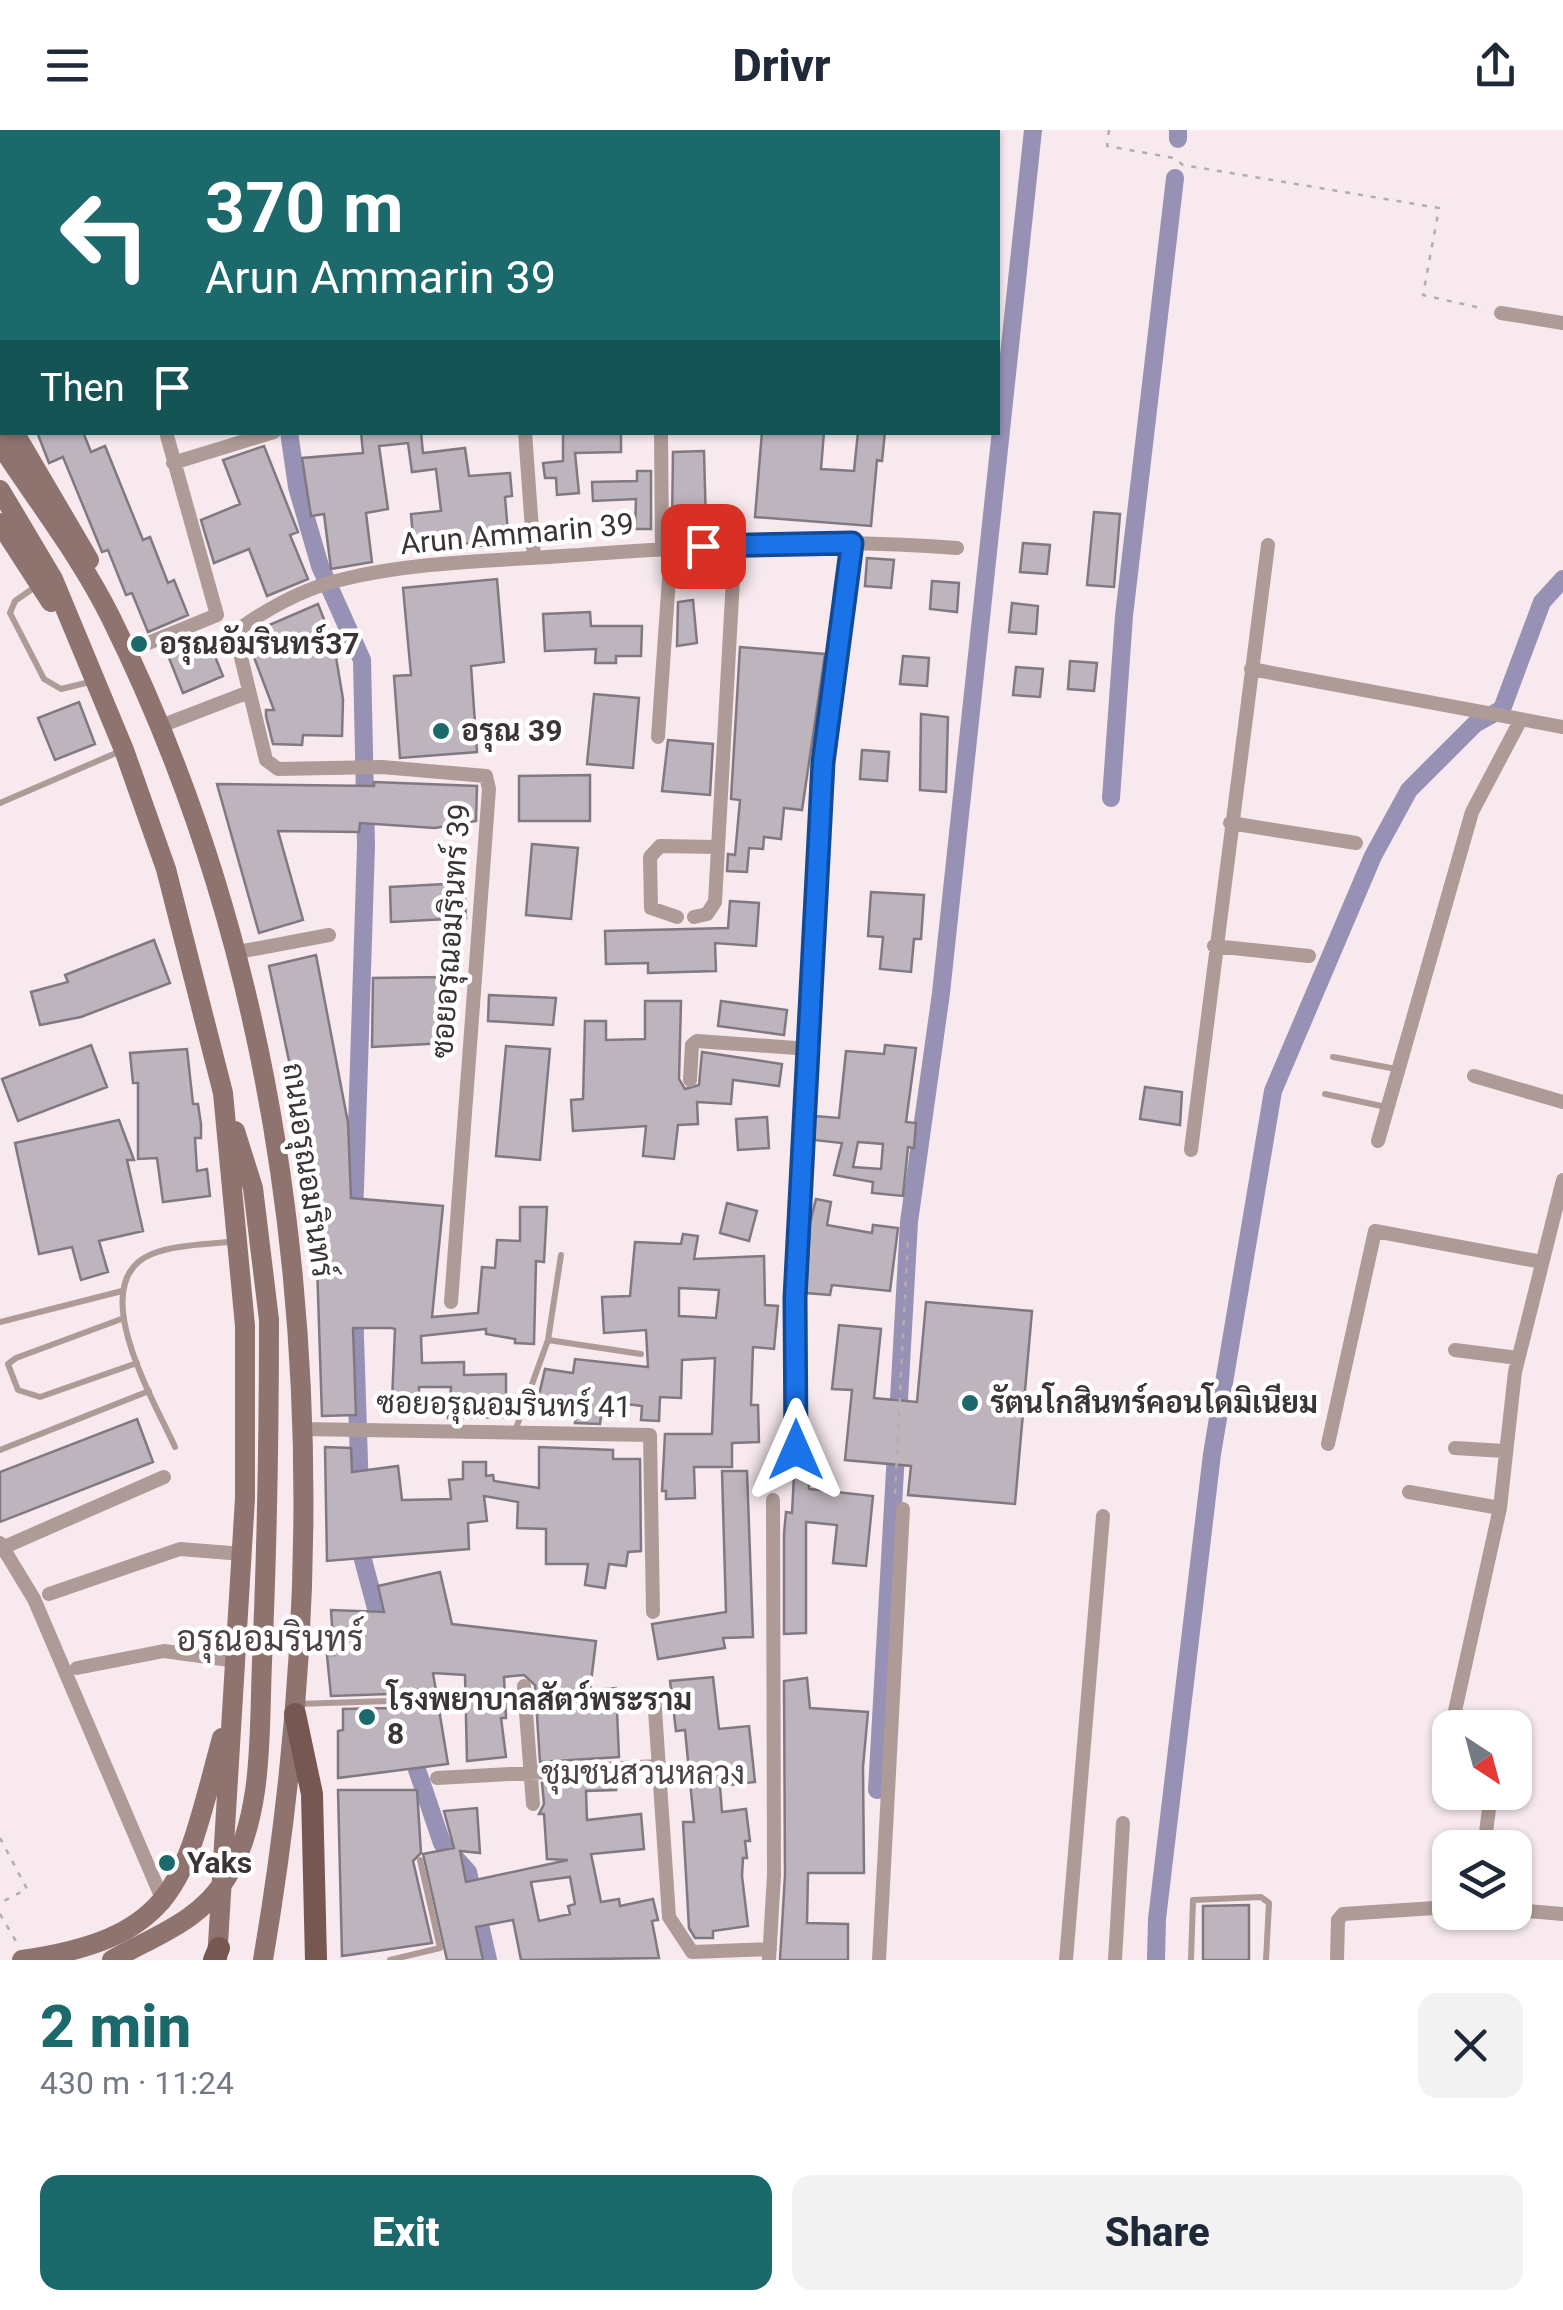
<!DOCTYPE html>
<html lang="en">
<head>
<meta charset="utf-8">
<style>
  body { margin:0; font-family:Roboto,Sarabun,sans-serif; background:#f2f2f3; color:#1f2937; height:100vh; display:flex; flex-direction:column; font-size:38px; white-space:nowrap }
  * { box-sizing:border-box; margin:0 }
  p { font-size:32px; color:#747a83 }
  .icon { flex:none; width:55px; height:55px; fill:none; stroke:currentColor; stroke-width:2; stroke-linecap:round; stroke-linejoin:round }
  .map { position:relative; height:1830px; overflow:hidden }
  .drawer { display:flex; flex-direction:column; background:#fff; flex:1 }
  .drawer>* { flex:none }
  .banner { position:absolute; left:0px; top:0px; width:1000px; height:305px; box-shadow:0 2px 8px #0004; background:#1b696b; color:#fff; overflow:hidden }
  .needle { width:65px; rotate:144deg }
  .controls { position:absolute; left:1432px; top:1580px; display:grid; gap:20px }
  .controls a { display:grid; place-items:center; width:100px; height:100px; border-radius:20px; background:#fff; box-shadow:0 2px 8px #0004; font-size:50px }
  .pin { position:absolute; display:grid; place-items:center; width:85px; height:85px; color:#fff; margin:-42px; border-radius:20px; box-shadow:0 5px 15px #0006 }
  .me { position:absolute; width:110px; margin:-55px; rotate:0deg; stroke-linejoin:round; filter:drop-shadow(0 0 8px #0008) }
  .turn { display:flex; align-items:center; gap:35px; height:210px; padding:0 40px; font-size:45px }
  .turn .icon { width:130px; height:130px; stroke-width:2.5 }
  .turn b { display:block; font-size:70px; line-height:85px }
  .then { display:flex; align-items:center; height:95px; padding:0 40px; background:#0003; gap:20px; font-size:38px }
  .round { display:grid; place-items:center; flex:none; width:105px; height:105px; border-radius:20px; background:#f2f2f3 }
  .overview { display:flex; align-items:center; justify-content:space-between; height:170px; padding:0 40px }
  h1 { font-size:60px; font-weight:800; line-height:75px; color:#1b696b }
  .primary-button { display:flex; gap:20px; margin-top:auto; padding:20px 40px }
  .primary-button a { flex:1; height:115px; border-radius:20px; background:#1b696b; color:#fff; font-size:40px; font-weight:800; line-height:115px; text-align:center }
  .primary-button a+a { background:#f2f2f3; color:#1f2937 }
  header { display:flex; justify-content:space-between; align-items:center; height:130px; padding:0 40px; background:#fff; font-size:45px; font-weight:800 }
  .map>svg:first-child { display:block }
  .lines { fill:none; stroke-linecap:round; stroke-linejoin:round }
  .canal { stroke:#9791b5; stroke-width:18 }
  .building { fill:#bdb4bd; stroke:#817982; stroke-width:2.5; fill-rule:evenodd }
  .path { stroke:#b6abae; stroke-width:2.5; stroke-dasharray:5 8; stroke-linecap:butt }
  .lane { stroke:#ae9a97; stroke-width:6 }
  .street { stroke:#ae9a97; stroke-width:14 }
  .secondary { stroke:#8e736f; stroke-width:20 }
  .primary { stroke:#775752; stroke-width:22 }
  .secondary-bridge { stroke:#8e736f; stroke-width:20 }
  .route-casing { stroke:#114b97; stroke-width:25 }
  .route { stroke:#1a73e8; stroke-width:18 }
  .poi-dot { fill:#1b696b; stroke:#fff; stroke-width:4 }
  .labels { text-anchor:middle; stroke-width:9; stroke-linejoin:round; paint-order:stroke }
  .street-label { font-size:30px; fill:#3a3436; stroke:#fff }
  .poi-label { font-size:30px; font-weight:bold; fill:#3a3436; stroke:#fff; text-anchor:start }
  .neighbourhood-label { font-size:32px; fill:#4e4246; stroke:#fff }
  .quarter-label { font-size:35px; fill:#4e4246; stroke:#fff }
</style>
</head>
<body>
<header><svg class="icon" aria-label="menu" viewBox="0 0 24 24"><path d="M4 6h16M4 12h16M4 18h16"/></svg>Drivr<svg class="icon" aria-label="share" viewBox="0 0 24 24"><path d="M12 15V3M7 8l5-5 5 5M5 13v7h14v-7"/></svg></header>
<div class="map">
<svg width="1563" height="1830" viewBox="0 0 1563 1830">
  <rect width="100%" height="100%" fill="#f7e9ed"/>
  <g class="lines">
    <!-- canal -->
    <path class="canal" d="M380,0v2
      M1178,0v9
      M289,302l8,55 23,79 42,94 4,186 -12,373
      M1111,668l13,-182 51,-438
      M354,1175l6,189
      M361,1405l1,21 20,75
      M410,1619l32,94 26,29 20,88
      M877,1660l32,-568 32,-229 92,-863
      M1156,1830l1,-41 55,-465 61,-363 100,-235 36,-66 66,-66 27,-15 40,-107 21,-23"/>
  </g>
  <!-- building -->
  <path class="building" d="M37,302h46l8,20 14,-6 38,94 7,-3 18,46 6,-3 14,35 -40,17 -16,-39 -6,2 -18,-45 -6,2 -39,-95 -14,6z
    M361,302h60l2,21 42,-5 4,28 41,-3 2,23 -7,1 4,48 -38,1v-3l-57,5 -3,-34 30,-3 -5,-42 -24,3 -4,-29 -29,3 9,63 -22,4 6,49 -41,7 -7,-55 -13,2 -9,-58 61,-5z
    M563,302h58v20l-46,1 4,40 -22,2 -1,-17h-11l-2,-15 20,-2z
    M762,302h62l-3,37 33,2 4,-39h27l-3,29 -5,-1 -6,66 -116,-9z
    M264,316l34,86 -8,3 18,44 -41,17 -18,-47 -35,14 -13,-43 39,-16 -17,-44z
    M704,321l2,75h-34l1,-74z
    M637,341h14v58h-16l1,-30 -43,2 -1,-19 45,-1z
    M1094,382l26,2 -6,73 -27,-2z
    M1023,413l27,2 -3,29 -27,-2z
    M719,428l2,26 -34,2 -2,-26z
    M867,428l27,2 -3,28 -26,-2z
    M497,449l7,83 -33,4 6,86 -77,6 -6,-82 17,-1 -8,-87z
    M932,451l27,2 -2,29 -27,-3z
    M693,470l4,43 -20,3 1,-44z
    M1012,473l26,3 -2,28 -27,-2z
    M318,474l16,41 9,54 -1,37 -39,-1 -1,10 -29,-1 -7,-28v-6h8l-25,-66 2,-11z
    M590,482l1,14h51l-1,30h-25v7h-21l1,-14 -51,2 -2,-37z
    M182,511l4,12 24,-9 13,32 -40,17 -18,-45z
    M740,517l85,7 -23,156 -18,-2 -3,31 -17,-2 -1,12 -14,-1 -2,24 -20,-1 1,-17 7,1 5,-55 -9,-1z
    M903,526l26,2 -2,28 -27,-2z
    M1070,531l27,2 -3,28 -26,-2z
    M1016,537l27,2 -3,28 -27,-2z
    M594,564l45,4 -6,70 -46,-4z
    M79,572l16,42 -40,16 -17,-42z
    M921,584l27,3 -2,75 -26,-2z
    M668,610l45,4 -3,51 -48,-4z
    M862,620l27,2 -2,29 -27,-2z
    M590,645v46h-71v-45z
    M374,652l103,4 -1,35 -41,7 -75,-5 -1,9 -81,-1 25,89 -44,13 -42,-149 157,2z
    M532,714l46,4 -7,71 -45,-4z
    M464,753l2,35 -75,4 -1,-35z
    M871,762l53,3 -3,44h-7l-3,33 -31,-3 3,-32 -15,-1z
    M730,771l29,2 -3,43 -41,-3 1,28 -68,2v-10l-42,1 -1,-33 123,-3z
    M154,810l16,43 -89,34 -41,8 -9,-33 37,-10 -3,-7z
    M316,825l32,168 3,75 92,8 -11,111 46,-4 4,-46 13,1 2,-28 23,1v-34h27l-3,55 -8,-1 -2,83 -19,-1v-4l-29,-5v-5l-65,7 1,27 42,-1v13l42,-1v43l-58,1 3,-31h-32v15h-27l3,-73 -4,-1h-38l3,87 -34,1 -5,-152h-6v-133l-7,1 -35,-166z
    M443,847l3,66 -74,4 1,-69z
    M489,865l67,3 -3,27 -65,-4z
    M645,871h36l-2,78 6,10 14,-4 3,-33 80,12 -3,22 -46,-6 -2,24 -34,-2 1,22 -20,1 -4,34 -31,-3 3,-30 -73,5 -2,-31 12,-1 2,-78h21v19l39,-1z
    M721,871l66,9 -3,25 -66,-9z
    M91,915l16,42 -89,34 -16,-42z
    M885,915l31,3 -10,74 10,1 -2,25 -6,-1 -5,49 -31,-3 1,-11 -39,-7 8,-32 -28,-3 1,-24 24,2 7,-67 38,3zM858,1012l25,2 -2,25 -28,-2z
    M506,916l44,3 -10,111 -44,-4z
    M187,919l6,55h5l3,20v14h-6l2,33 10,-2 3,27 -47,6 -6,-44 -19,1v-76h-5l-3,-30z
    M1145,957l37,5 -2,33 -40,-6z
    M767,987l2,31 -31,2 -2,-31z
    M119,990l15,40h-7l16,71 -44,10 9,31 -27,8 -9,-33 -33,7 -24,-111z
    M816,1069l15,3 -4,23 45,8 1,-8 25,3 -8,63 -58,-6 -2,10 -24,-2 4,-70z
    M727,1073l30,8 -8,30 -29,-8z
    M683,1104l15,2 -4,23 70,-3 1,49 13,1 -4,43 -21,-2 -2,58h7l1,37 -27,1v24h-38l1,31 -29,1v-8h-4l3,-57h47l3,-76 -33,2 -1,38 -21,-1 -1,24 -18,-1 1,-14 -39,-5 -3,23 -25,-1 2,-10 -41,-5 9,-39 28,4 2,-14 73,8 -2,-37 -42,3 -2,-36 28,-1 5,-54 46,2zM679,1158l40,2 -3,28 -37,-2z
    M926,1172l106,9 -17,193 -107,-9 3,-29 -66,-6 7,-70 -20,-1 7,-64 42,4 -7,69 43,4z
    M137,1289l16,43 -153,60v-50z
    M325,1317l26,1 1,24 46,-6 4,34 49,-1 -2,-19 14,-1v-17h23v14l7,-1 1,6 45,7v-41l74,3v9h27l1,92 -13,1 -2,14 -17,-2 -4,24 -20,-3 3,-21h-42v-35l-29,-1 1,-26 -34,-6 3,25 -19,2 1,26 -142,12z
    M722,1341h25l6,166 -30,1 2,10 -67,11 -6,-35 74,-12z
    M794,1345l15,1v13l64,7 -7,70 -33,-3 4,-38 -31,-3v111l-22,1v-100l2,-22 6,1z
    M440,1442l12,52 144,17 -6,49 26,-2 3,69 -79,5 -5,-77 -11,-10 -20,2 2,41h-5l5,39 -39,4 -2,-86 -32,-2 15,91 -110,14v-47l5,-1v-21l47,-1 6,-8 -7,-6 -58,2 -4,-41h7l-3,-45 53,2 -6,-26z
    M713,1547l6,52 30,-3 6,56 -35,4 2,26 24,-3 4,32h-5l2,17h-4l-1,18 6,50 -35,5v7h-18l-6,-10 -6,-106h11l-9,-92 -9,1 -6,-50z
    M807,1548l3,30 58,4 -5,55 1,106h-56l-1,50 41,1v36h-68l5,-85 -1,-194z
    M616,1649v11l-30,1 1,29 54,-6 3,35 -53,5 10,48 18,-3 1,7 33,-7 5,21 -6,1 7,37 -138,2 -8,-40 -37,7 7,33h-36l-24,-106 31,-6 -10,-37 33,-3 3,45 -20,-2 6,31 102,-22 -21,-1 -3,-45h-5l5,-10 -2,-21zM570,1747l5,27 -7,2 2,8 -31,7 -8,-39z
    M338,1660h79l4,63 -8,8 19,82 -90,13z
    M1249,1775v55h-46v-54z"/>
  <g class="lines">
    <!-- path -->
    <path class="path" d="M368,0v2
      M500,0l1,2
      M1109,0l-2,16 67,12 9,7 256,43 -16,87 62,14
      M895,1364l13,-258
      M0,1708l27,51 -27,14
      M0,1784l17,29"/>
    <!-- lane -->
    <path class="lane" d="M35,457l-20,14 -5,12 34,66 17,10 29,-7
      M0,673l123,-53
      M1333,927l63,12
      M1325,964l61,13
      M124,1188l-108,40 -8,6 10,26 22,7 97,-34
      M0,1192l122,-31
      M548,1210l93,14
      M515,1301l33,-91 13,-85
      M175,1317c-19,-43 -93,-165 -23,-193 24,-10 58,-9 84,-13
      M0,1320l149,-59
      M296,1574l93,-3
      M390,1830l50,-12 -20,-88
      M1191,1830l2,-60 68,-3 8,6 -3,57"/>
    <!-- street -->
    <path class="street" d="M673,2v-2
      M772,2v-2
      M1501,183l62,10
      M0,243l2,-1
      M525,302l9,126
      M661,302l1,117
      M173,333l101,-31
      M126,522l91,-37 -51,-183
      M1251,539l312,58
      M158,597l91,-35
      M658,607l13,-188
      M1230,693l126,20
      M677,787l-26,-9 -1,-51 10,-11 56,1
      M694,787l13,-3 8,-12 20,-359
      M1214,816l95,10
      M238,822l91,-17
      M1474,946l89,26
      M690,950l2,-35 5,-4 113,8
      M1378,1011l94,-329 48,-91
      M1191,1020l77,-605
      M451,1172l38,-513 -3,-13 -104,-9 -104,2 -12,-9 -28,-115 4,-18c30,-21 66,-40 102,-48 70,-17 147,-18 219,-23 132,-9 262,-19 394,-8
      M1455,1220l63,8
      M302,1299l348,6 3,177
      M1328,1314l47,-213 167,31
      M1455,1318l49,3
      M795,1320v-152l28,-536 29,-219
      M1409,1362l91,16
      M0,1413l34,56 130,304
      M2,1418l162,-71
      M49,1464l131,-45 63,5
      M77,1538l87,-17 73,10
      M524,1556l9,118
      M654,1565l15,222 23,35 78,-3
      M1453,1590l47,-212 15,-136 48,-192
      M437,1648l220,-12
      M1484,1718l5,-39
      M1515,1780l48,4
      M769,1830l5,-85 -1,-375
      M879,1830l24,-451
      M1066,1830l37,-444
      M1115,1830l8,-137
      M1337,1830l1,-40 5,-6 107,-7"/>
    <!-- secondary -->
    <path class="secondary" d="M0,280l2,4
      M14,302l75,128
      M0,314c37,57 81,113 111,174 205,414 229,892 152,1342
      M0,360l53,89 71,171 42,119 57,224 22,233v172l-28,462
      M0,393l51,79
      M235,1001l18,57 16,132
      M22,1830c161,-23 162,-84 200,-222"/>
    <!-- primary -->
    <path class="primary" d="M295,1584l17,80 4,166
      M214,1830l5,-12"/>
    <!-- secondary-bridge -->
    <path class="secondary-bridge" d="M112,1830c42,-24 89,-39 115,-83 37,-62 32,-145 35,-215 5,-114 7,-228 7,-342"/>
  </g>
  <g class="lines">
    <!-- route casing -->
    <g class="route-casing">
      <path id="route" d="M703,416l149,-3 -29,219 -28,536 1,152"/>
    </g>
    <!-- route -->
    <use href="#route" class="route"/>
  </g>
  <!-- markers -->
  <g class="poi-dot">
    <circle cx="139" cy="514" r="10"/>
    <circle cx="441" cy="601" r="10"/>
    <circle cx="970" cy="1273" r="10"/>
    <circle cx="367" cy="1587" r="10"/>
    <circle cx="167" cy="1733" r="10"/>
  </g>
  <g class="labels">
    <!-- street labels -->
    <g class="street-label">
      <text transform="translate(517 404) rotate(-5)" y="10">Arun Ammarin 39</text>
      <text transform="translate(451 801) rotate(-86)" y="10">ซอยอรุณอมรินทร์ 39</text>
      <text transform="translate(308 1040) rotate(82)" y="10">ถนนอรุณอมรินทร์</text>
      <text transform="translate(504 1275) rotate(1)" y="10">ซอยอรุณอมรินทร์ 41</text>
    </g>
    <!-- poi labels -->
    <g class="poi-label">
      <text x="159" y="524">อรุณอัมรินทร์37</text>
      <text x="461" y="611">อรุณ 39</text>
      <text x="990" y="1283">รัตนโกสินทร์คอนโดมิเนียม</text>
      <text x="387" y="1580">โรงพยาบาลสัตว์พระราม<tspan x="387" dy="34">8</tspan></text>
      <text x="187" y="1743">Yaks</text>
    </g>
    <!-- neighbourhood labels -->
    <g class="neighbourhood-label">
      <text x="643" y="1654">ชุมชนสวนหลวง</text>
    </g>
    <!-- quarter labels -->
    <g class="quarter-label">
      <text x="270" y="1521">อรุณอมรินทร์</text>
    </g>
  </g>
</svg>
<div class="controls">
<a><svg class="needle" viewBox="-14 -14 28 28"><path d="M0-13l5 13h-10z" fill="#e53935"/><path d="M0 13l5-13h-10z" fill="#747a83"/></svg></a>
<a><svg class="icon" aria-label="layers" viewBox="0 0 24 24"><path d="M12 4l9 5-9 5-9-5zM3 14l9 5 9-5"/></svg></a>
</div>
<div class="pin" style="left:703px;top:416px;background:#d93025"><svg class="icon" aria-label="arrive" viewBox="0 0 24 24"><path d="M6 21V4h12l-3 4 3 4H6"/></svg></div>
<svg class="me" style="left:796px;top:1320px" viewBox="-20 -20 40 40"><path d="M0-17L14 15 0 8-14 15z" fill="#1a73e8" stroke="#fff" stroke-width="4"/></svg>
<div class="banner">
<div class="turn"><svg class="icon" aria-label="left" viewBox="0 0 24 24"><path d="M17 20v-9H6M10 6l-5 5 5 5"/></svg><div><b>370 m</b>Arun Ammarin 39</div></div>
<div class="then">Then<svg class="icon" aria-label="arrive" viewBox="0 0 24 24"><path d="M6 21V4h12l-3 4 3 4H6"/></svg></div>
</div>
</div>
<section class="drawer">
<div class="overview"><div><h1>2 min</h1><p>430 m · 11:24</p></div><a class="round"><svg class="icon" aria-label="close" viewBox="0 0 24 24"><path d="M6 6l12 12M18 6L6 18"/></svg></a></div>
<div class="primary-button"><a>Exit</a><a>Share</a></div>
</section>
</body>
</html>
